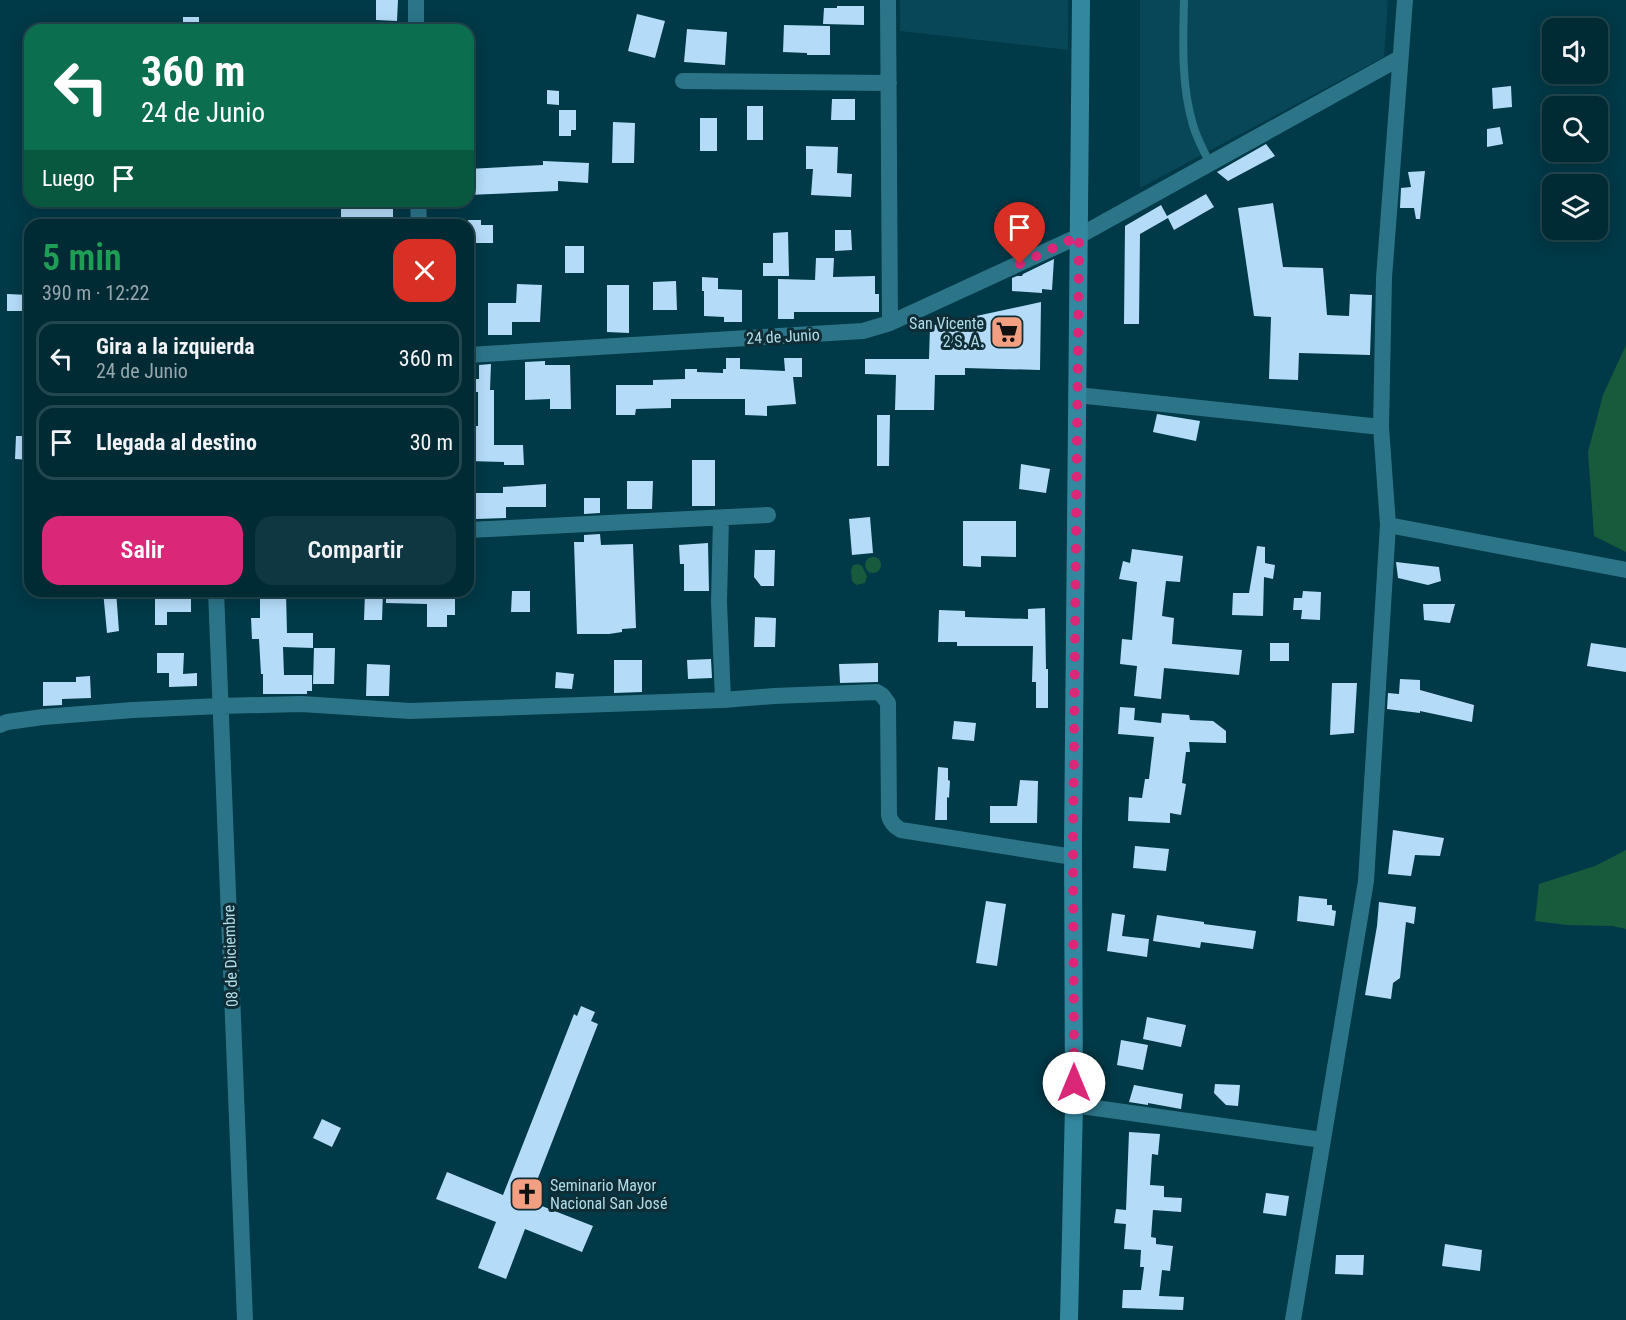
<!DOCTYPE html>
<html lang="es">
<head>
<meta charset="utf-8">
<style>
  body { margin:0; font-family:"Roboto Condensed",sans-serif; background:#0e3741; color:#f1f3f6; height:100vh; display:flex; flex-direction:column; font-size:22px; white-space:nowrap }
  * { box-sizing:border-box; margin:0 }
  p { font-size:20px; color:#95a7ad }
  .icon { flex:none; width:33px; height:33px; fill:none; stroke:currentColor; stroke-width:2; stroke-linecap:round; stroke-linejoin:round }
  .map { position:relative; flex:1; overflow:hidden }
  .drawer { position:absolute; left:24px; top:219px; width:450px; height:378px; display:flex; flex-direction:column; background:#002b35; border-radius:18px; box-shadow:0 3px 15px #0003,0 0 0 2px #224750 }
  .drawer>* { flex:none }
  .guide { position:absolute; left:24px; top:24px; width:450px; height:183px; border-radius:18px; box-shadow:0 3px 15px #0003,0 0 0 2px #224750; background:#0b6e4f; color:#fff; overflow:hidden }
  .tools { position:absolute; left:1542px; top:18px; display:grid; gap:12px }
  .tools a { display:grid; place-items:center; width:66px; height:66px; border-radius:12px; background:#002b35; box-shadow:0 3px 15px #0003,0 0 0 2px #224750; font-size:30px }
  .pin { position:absolute; display:grid; place-items:center; width:51px; height:51px; color:#fff; margin:-62px -26px; border-radius:50% 50% 50% 0; rotate:-45deg; box-shadow:0 0 6px #0007 }
  .pin .icon { rotate:45deg }
  .me { position:absolute; width:66px; margin:-33px; rotate:0deg; stroke-linejoin:round; filter:drop-shadow(0 0 4px #0008) }
  .turn { display:flex; align-items:center; gap:21px; height:126px; padding:0 18px; font-size:27px }
  .turn .icon { width:78px; height:78px; stroke-width:2.5 }
  .turn b { display:block; font-size:42px; line-height:51px }
  .then { display:flex; align-items:center; height:57px; padding:0 18px; background:#0003; gap:12px; font-size:22px }
  .round { display:grid; place-items:center; flex:none; width:63px; height:63px; border-radius:18px; background:#0e3741 }
  .headline { display:flex; align-items:center; justify-content:space-between; height:102px; padding:0 18px }
  h1 { font-size:36px; font-weight:600; line-height:45px; color:#1e9e55 }
  .button { display:flex; gap:12px; margin-top:auto; padding:12px 18px }
  .button a { flex:1; height:69px; border-radius:18px; background:#db2777; color:#fff; font-size:24px; font-weight:600; line-height:69px; text-align:center }
  .button a+a { background:#0e3741; color:#f1f3f6 }
  ul { padding:0; list-style:none }
  li { display:flex; align-items:center; gap:18px; height:75px; margin:0 12px 9px; padding:0 6px; border:3px solid #224750; border-radius:18px }
  li div { flex:1 }
  li b { display:block; font-size:22px }
  li em { font-style:normal }
  .map>svg:first-child { display:block }
  .built { fill:#074757 }
  .green { fill:#175b3d }
  .building { fill:#b4dcf9 }
  .lines { fill:none; stroke-linecap:round; stroke-linejoin:round }
  .lane { stroke:#2c7589; stroke-width:8 }
  .street { stroke:#2c7589; stroke-width:16 }
  .primary { stroke:#33889f; stroke-width:18 }
  .route { stroke:#db2777; stroke-width:10; stroke-dasharray:0 18 }
  .labels { text-anchor:middle; stroke-width:6; stroke-linejoin:round; paint-order:stroke }
  .poi-label { font-size:16px; fill:#b1dcea; stroke:#0f2d36; text-anchor:end }
  .street-label { font-size:16px; fill:#b1dcea; stroke:#0f2d36 }
</style>
</head>
<body>
<div class="map">
<svg width="1626" height="1320" viewBox="0 0 1626 1320">
  <rect width="100%" height="100%" fill="#003947"/>
  <!-- built -->
  <path class="built" d="M900,0h168v50l-168,-19z
    M1140,0h248l-4,57 -244,131z"/>
  <!-- green -->
  <path class="green" d="M1626,345v207l-32,-16 -6,-84 15,-57z
    M865 565a8 8 0 1 1 16 0a8 8 0 1 1-16 0Z
    M858,564l4,2 5,10 -2,7 -9,2 -4,-4 -1,-11 2,-5z
    M1626,850v79l-14,-3 -45,-1 -32,-4 4,-37 56,-18z"/>
  <!-- building -->
  <path class="building" d="M376,0h22l-1,21 -21,-1z
    M837,6h27v19l-41,-1 1,-16h13z
    M637,14l28,7 -10,37 -27,-7z
    M183,17h16v13h-16z
    M784,25l46,1v29h-23v-2l-24,-1z
    M687,29l40,3 -2,33 -41,-3z
    M1511,86l1,21 -19,2 -1,-21z
    M547,90l12,1v14l-12,-1z
    M832,99h23v21h-24z
    M747,106h16v34h-16z
    M559,110h17v20h-5v6h-12z
    M700,118h17v33h-17z
    M613,122l22,1 -1,40h-22z
    M1500,127l3,17 -16,3v-18z
    M1266,144l9,12 -47,25 -11,-9z
    M806,146l32,1 -1,26 15,1 -1,23 -40,-2 2,-26h-7z
    M543,161l46,2 -1,20 -30,-2v10l-90,4v-26l75,-4z
    M1425,171l-5,48h-4l-2,-11h-14l1,-20 10,-1 -3,-15z
    M1206,194l8,13 -40,23 -6,-12 -28,16 -1,90h-15l1,-98 36,-21 6,11z
    M341,201h52v24h-52z
    M1273,203l10,64 40,1 4,47 22,1 1,-22 22,1 -2,60 -71,-2 -1,27 -29,-1 2,-62 -17,-1 -16,-108z
    M468,220h13v5h12v18h-25z
    M835,230h16l1,20 -17,1z
    M788,232l1,44h-26v-13h10v-30z
    M565,246h19v27h-19z
    M816,258h18l-1,19 42,-1v18h4v18h-85v7h-16v-40l37,1z
    M1054,259l-2,31 -10,-1v4l-30,-2v-13l5,-2h5l1,-2z
    M702,277l16,1v11l24,1v32h-18v-5l-20,-1v-25h-2z
    M676,281l1,29h-24v-28z
    M517,284l25,1 -2,37h-28v13h-24v-32h28z
    M607,285h22v48l-22,-1z
    M7,294l23,1v16h-23z
    M1041,302l-1,68 -75,-2v7h-30l-1,35h-39l1,-35 -31,-1v-15h64l1,-33z
    M726,358h14v11l45,2 -1,-13h18v19h-9l3,27 -29,2v10l-22,-1v-16h-74v9l-35,1 -1,6h-19v-30h37v-5l32,-1v-10h12v3l26,1v-4h3z
    M545,361v4h25l1,44h-21v-10l-25,1v-38z
    M491,364l-1,26h4v55h29l1,20h-20v-3l-36,-1v-35h10v-34h-10v-13h11v-14z
    M1157,414l43,7 -4,20 -43,-9z
    M877,415h13l-1,51h-12z
    M16,436h14v24l-15,-1z
    M692,460h23v46h-23z
    M1021,464l29,5 -4,24 -27,-4z
    M627,481h26l-1,28h-25z
    M546,484v23h-40v11l-30,1v-4h-8v-22h35v-6z
    M584,498h16v15l-16,1z
    M870,517l3,36 -21,2 -3,-36z
    M963,521h53v36l-35,-1v11l-18,-1z
    M600,534l1,11 32,-1 3,84 -14,1v3l-13,2h-32l-3,-92h10v-7z
    M708,543l1,48h-25v-27h-4l-1,-19z
    M1257,546l8,1v16l10,2 -2,14 -9,-2 -1,39 -31,-1 1,-22h16z
    M1132,549l51,7 -3,26 -14,-1 -4,35 12,2 -2,26 70,6 -3,25 -75,-7 -3,31 -27,-3 3,-30 -17,-2 2,-25 10,1 5,-58 -18,-3 4,-18 7,2z
    M755,550h20l-1,36h-13l-7,-9z
    M1396,562l43,5 2,14 -13,4 -30,-7z
    M103,591h13l3,40 -12,2z
    M168,591h23v21h-24v13h-12v-27h13z
    M386,591h69v24h-8v12h-20v-23l-41,-1z
    M512,591h18v21h-19z
    M1303,591l18,1 -1,28 -19,-1 1,-9h-9l1,-12h8z
    M365,592h18l-1,28h-18z
    M286,593l1,40h26v15l-30,-1 1,28h28v16h-5v3h-44v-20h-2l-2,-35h-7l-1,-21h9v-24z
    M1423,604h32l-5,19 -26,-3z
    M1045,608l1,61h2v39h-12v-26h-4l1,-36h-76v-4h-19l1,-32 26,1v6l63,2v-10z
    M755,617l21,1 -1,29h-21z
    M1270,643h19v18h-19z
    M1591,643l35,5v24l-39,-6z
    M314,648h21l-1,36h-21z
    M157,653h27l-1,21 14,-1v13l-28,1v-14h-12z
    M711,659l1,19 -24,1 -1,-19z
    M614,660h28v32l-28,1z
    M878,663v19l-38,1 -1,-19z
    M367,664l23,1 -1,31h-23z
    M556,672l18,2 -2,15 -17,-1z
    M90,676l1,22 -29,1v6l-19,1v-24h33v-5z
    M1400,679l20,1v10l54,15 -2,17 -52,-11v2l-33,-4 1,-16 11,1z
    M1332,683h25l-3,50 -24,2z
    M1120,707l15,1 -1,12 27,3 1,-10 27,2 1,5 23,1 13,10v12l-37,-1 1,10h-4l-4,31 4,1 -5,31 -11,-2v10l-42,-2 1,-24 13,1 3,-19h4l5,-42 -36,-3z
    M954,721l22,2 -2,18 -22,-2z
    M938,767l10,1v12l2,1 -1,17 -2,-1v23h-12z
    M1020,780l18,1 -1,42h-47v-17h27z
    M1393,830l51,8 -4,18 -25,-1 -4,21 -23,-2z
    M1135,846l34,3 -3,22 -33,-3z
    M1299,896l28,3v6h5v5l4,1 -2,15 -37,-5z
    M986,901l20,3 -9,62 -21,-3z
    M1379,902l37,5 -2,17 -8,-2 -6,56 -7,5 -2,16 -26,-4 12,-69z
    M1112,913l13,2 -3,21 27,3 -2,18 -40,-6z
    M1157,915l47,7v2l52,7 -3,18 -52,-7 -1,6 -47,-7z
    M581,1006l14,6 -4,9 7,3 -69,177 64,25 -11,26 -57,-23 -19,50 -28,-11 18,-46 -60,-23 11,-27 56,23 71,-181 3,2z
    M1147,1017l39,8 -5,22 -38,-8z
    M1121,1040l27,5 -5,25 -26,-5z
    M1215,1084l25,1 -2,21 -12,-1 -12,-12z
    M1134,1085l49,9 -2,15 -33,-6v2l-19,-3z
    M322,1119l19,9 -9,19 -19,-9z
    M1129,1132l31,2 -2,21 -6,-1 -2,31 14,1v11l18,1 -1,14 -28,-2 -2,27 5,1v6l17,2 -3,25 -8,-1 -3,26 25,1 -1,13 -61,-2 1,-18h18l3,-23h-4l1,-17 -17,-1 2,-25 -12,-1 2,-14 10,1z
    M1266,1193l23,3 -3,20 -23,-3z
    M1445,1244l37,6 -2,21 -38,-5z
    M1336,1255h28l-1,20 -28,-1z"/>
  <g class="lines">
    <!-- lane -->
    <path class="lane" d="M1184,0c-1,42 -3,85 9,125 4,14 11,26 17,39"/>
    <!-- street -->
    <path class="street" d="M888,0l2,323
      M416,30v-30
      M683,81l206,2
      M418,201l1,24
      M468,355l395,-24 27,-8 189,-87 321,-178
      M1077,395l304,32
      M721,518l-2,84 4,98
      M1388,525l238,45
      M468,530l300,-15
      M216,591l29,729
      M0,725l7,-3 36,-5 90,-7 87,-4 81,-2 109,7 313,-11 51,-4 103,-4 5,3 6,8 1,112c1,7 5,11 12,15l172,27
      M1074,1105l248,35
      M1293,1320l73,-439 22,-356 -7,-98 3,-149 21,-278"/>
    <!-- primary -->
    <path class="primary" d="M1069,1320l5,-215 -1,-262 8,-843"/>
  </g>
  <g class="lines">
    <!-- route -->
    <path class="route" d="M1020,264l59,-28 -6,607 1,240"/>
  </g>
  <!-- icons -->
  <defs>
    <g id="supermarket-square" transform="scale(1.725)"><rect x="-9" y="-9" width="18" height="18" rx="4" fill="#f39f82" stroke="#0f2d36"/><path d="M-6-5.5h2.5l.6 2H6L4.5 2H-2.5L-4.4-4H-6ZM-1.5 3.2a1.3 1.3 0 1 0 .1 0ZM3 3.2a1.3 1.3 0 1 0 .1 0Z" fill="#111"/></g>
    <g id="church-square" transform="scale(1.725)"><rect x="-9" y="-9" width="18" height="18" rx="4" fill="#f39f82" stroke="#0f2d36"/><path d="M-1.2-6h2.4v3.5h3.3v2.4h-3.3V6h-2.4V-.1h-3.3v-2.4h3.3Z" fill="#111"/></g>
  </defs>
  <g fill-rule="evenodd">
    <use href="#supermarket-square" x="1007" y="332"/>
    <use href="#church-square" x="527" y="1194"/>
  </g>
  <g class="labels">
    <!-- poi labels -->
    <g class="poi-label">
      <text x="984" y="329">San Vicente<tspan x="984" dy="18">2 S. A.</tspan></text>
      <text x="550" y="1191" text-anchor="start">Seminario Mayor<tspan x="550" dy="18">Nacional San José</tspan></text>
    </g>
    <!-- street labels -->
    <g class="street-label">
      <text transform="translate(783 336) rotate(-3)" y="6">24 de Junio</text>
      <text transform="translate(230 956) rotate(-92)" y="6">08 de Diciembre</text>
    </g>
  </g>
</svg>
<div class="tools">
<a><svg class="icon" aria-label="sound" viewBox="0 0 24 24"><path d="M4 9h4l5-4v14l-5-4H4zM17 9q2 3 0 6"/></svg></a>
<a><svg class="icon" aria-label="search" viewBox="0 0 24 24"><circle cx="10" cy="10" r="6"/><path d="M15 15l6 6"/></svg></a>
<a><svg class="icon" aria-label="layers" viewBox="0 0 24 24"><path d="M12 4l9 5-9 5-9-5zM3 14l9 5 9-5"/></svg></a>
</div>
<div class="pin" style="left:1020px;top:264px;background:#d93025"><svg class="icon" aria-label="arrive" viewBox="0 0 24 24"><path d="M6 21V4h12l-3 4 3 4H6"/></svg></div>
<svg class="me" style="left:1074px;top:1083px" viewBox="-20 -20 40 40"><circle r="19" fill="#fff"/><path d="M0-13L10 11 0 6-10 11z" fill="#db2777"/></svg>
<div class="guide">
<div class="turn"><svg class="icon" aria-label="left" viewBox="0 0 24 24"><path d="M17 20v-9H6M10 6l-5 5 5 5"/></svg><div><b>360 m</b>24 de Junio</div></div>
<div class="then">Luego<svg class="icon" aria-label="arrive" viewBox="0 0 24 24"><path d="M6 21V4h12l-3 4 3 4H6"/></svg></div>
</div>
<section class="drawer">
<div class="headline"><div><h1>5 min</h1><p>390 m · 12:22</p></div><a class="round" style="background:#d93025;color:#fff"><svg class="icon" aria-label="close" viewBox="0 0 24 24"><path d="M6 6l12 12M18 6L6 18"/></svg></a></div>
<ul>
<li><svg class="icon" aria-label="left" viewBox="0 0 24 24"><path d="M17 20v-9H6M10 6l-5 5 5 5"/></svg><div><b>Gira a la izquierda</b><p>24 de Junio</p></div><em>360 m</em></li>
<li><svg class="icon" aria-label="arrive" viewBox="0 0 24 24"><path d="M6 21V4h12l-3 4 3 4H6"/></svg><div><b>Llegada al destino</b></div><em>30 m</em></li>
</ul>
<div class="button"><a>Salir</a><a>Compartir</a></div>
</section>
</div>
</body>
</html>
